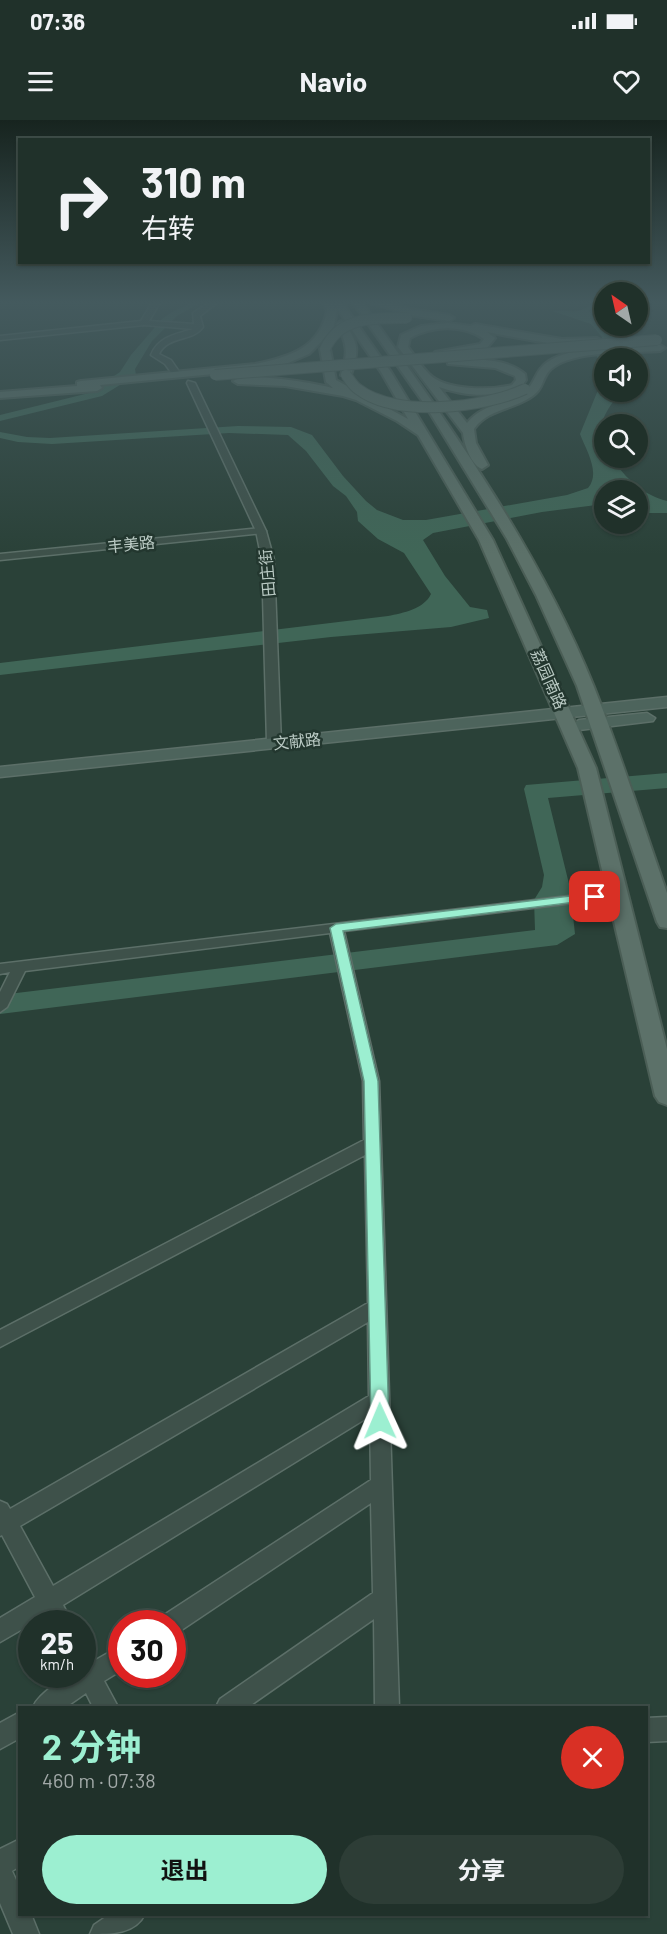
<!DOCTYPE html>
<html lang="zh">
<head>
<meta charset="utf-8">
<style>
  body { margin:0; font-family:Barlow,"Noto Sans SC",sans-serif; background:#2d3d36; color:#f1f3f6; height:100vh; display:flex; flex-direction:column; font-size:22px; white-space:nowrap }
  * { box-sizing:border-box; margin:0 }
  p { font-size:20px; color:#a2a9a8 }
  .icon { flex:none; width:33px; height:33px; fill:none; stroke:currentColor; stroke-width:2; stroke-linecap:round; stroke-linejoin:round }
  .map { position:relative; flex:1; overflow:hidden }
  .details { position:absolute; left:18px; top:1586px; width:630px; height:210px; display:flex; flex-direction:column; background:#20312a; border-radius:0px; box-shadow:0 2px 4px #0004,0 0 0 2px #3d4c47 }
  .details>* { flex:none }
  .guide { position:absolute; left:18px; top:18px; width:632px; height:126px; border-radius:0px; box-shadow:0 2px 4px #0004,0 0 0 2px #3d4c47; background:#20312a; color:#f1f3f6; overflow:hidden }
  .needle { width:39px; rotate:326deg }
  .controls { position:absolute; left:594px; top:162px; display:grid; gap:12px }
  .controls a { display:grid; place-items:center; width:54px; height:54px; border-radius:50%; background:#20312a; box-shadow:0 2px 4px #0004,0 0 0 2px #3d4c47; font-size:30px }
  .speed { position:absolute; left:18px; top:1490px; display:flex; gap:12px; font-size:30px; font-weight:700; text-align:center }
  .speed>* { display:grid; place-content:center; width:78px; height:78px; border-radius:50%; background:#20312a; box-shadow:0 2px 4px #0004,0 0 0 2px #3d4c47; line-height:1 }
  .speed small { font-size:15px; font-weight:400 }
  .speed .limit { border:9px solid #d22; background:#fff; color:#111 }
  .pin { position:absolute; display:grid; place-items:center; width:51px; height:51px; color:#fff; margin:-26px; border-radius:12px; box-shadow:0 3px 9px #0006 }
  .me { position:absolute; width:66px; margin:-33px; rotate:359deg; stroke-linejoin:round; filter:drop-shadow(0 0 4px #0008) }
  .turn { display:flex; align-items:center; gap:21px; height:126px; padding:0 24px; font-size:27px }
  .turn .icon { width:78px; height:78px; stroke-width:2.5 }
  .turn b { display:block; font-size:42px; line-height:51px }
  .round { display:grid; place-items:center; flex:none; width:63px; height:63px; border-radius:32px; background:#2d3d36 }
  .overview { display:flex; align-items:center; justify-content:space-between; height:102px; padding:0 24px }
  h1 { font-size:36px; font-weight:700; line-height:45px; color:#9cefd1 }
  .button { display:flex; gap:12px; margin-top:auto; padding:12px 24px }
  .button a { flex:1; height:69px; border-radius:36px; background:#9cefd1; color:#111; font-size:24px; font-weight:700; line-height:69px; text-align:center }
  .button a+a { background:#2d3d36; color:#f1f3f6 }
  .status { display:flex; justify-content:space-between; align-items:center; height:42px; padding:0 30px; background:#20312a; direction:ltr }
  .status svg { height:16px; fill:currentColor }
  header { display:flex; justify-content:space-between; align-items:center; height:78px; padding:0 24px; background:#20312a; font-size:27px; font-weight:700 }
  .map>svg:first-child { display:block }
  .water { fill:#406657 }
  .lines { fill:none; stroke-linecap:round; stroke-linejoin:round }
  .minor-casing { stroke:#5c6f68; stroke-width:3 }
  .tertiary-casing { stroke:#5c6f68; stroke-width:3 }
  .secondary-casing { stroke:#5c6f68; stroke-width:3 }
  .primary-casing { stroke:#4b5e56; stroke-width:4 }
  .minor { fill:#3e514a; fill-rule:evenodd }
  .tertiary { fill:#3e514a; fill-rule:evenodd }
  .secondary { fill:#4d645c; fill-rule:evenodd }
  .primary { fill:#5c7169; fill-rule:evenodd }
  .primary-bridge-casing { stroke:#4b5e56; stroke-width:12; stroke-linecap:butt }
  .primary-bridge { stroke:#5c7169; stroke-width:10 }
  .route { fill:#9cefd1; stroke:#659b88; stroke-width:1.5 }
  .labels { text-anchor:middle; stroke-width:5; stroke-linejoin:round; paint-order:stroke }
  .far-street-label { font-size:16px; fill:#bbcbc5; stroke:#23372f }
</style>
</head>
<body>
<div class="status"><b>07:36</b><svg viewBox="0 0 49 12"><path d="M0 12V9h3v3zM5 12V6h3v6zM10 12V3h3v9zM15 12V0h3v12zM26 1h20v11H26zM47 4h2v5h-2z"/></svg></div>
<header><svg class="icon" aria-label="menu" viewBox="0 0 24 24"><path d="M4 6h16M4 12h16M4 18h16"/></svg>Navio<svg class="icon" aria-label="heart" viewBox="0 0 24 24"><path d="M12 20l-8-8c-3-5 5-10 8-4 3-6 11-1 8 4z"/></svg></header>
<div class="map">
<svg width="667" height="1814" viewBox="0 0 667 1814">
  <rect width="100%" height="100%" fill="#2a4138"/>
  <!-- water -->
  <path class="water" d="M196,181h7l-26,15 -25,25 -17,28 1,6 -34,21 -102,25v-6l89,-22 31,-21 11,-17 31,-36 10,-7z
    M595,181h9v8l-4,4 4,7v6h7l19,11 3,15 -10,6h-19v9l-7,-10 5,-20 -11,-13 -39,-13c21,-3 23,7 43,-10z
    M604,264v8h17c-9,11 -21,25 -20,42 1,8 3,14 3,24h8c13,20 31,37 55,43v12h-19l-10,-5v-18h-34v14l-62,8 -109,21 -10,7 22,36 25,31 17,3 2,8 -38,9 -120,10 -331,38v-12l388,-47c15,-3 36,-7 43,-22l-27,-41 -26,-14 -20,-18 -1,-9 -11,-16 -13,-10 -27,-35 -18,-16 -59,-2 -177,11 -34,-2 -18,-4v-6l27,5 23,1 188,-12 53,1 21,8 31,41 23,25 11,9 26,10h23l141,-25 21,-7c13,-15 -2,-38 -8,-54l18,-44z
    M667,653v15l-119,10 22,90 5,46 -18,11 -557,69v-19l535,-65 -1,-30 8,-13 2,-12 -20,-86 2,-4z"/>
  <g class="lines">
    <!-- minor casing -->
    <g class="minor-casing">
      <path id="minor" d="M261,408l5,3 -2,2 -264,27v-6z
        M618,770l7,4 -2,3 -279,34 35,150 20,626h-24l-1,-88 -126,88h-32l4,-8 153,-106 -2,-90 -191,128 -8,3v-11h-11l3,-8 207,-135 -1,-64 -307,189 9,18h-23l-4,-7 -45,26v-24l35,-21 -33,-62 -2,1v-35l7,3 3,5 358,-206 -3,-148 -365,192v-17l364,-190 -1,-59 -33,-148 -305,38 -18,36 -7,5v-20l10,-20 -10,2v-10zM368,1202l1,74 -316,190 -33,-60z
        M122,1525v25l-18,11 14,26h-25l-7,-14 -20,14h-33c6,-14 34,-33 49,-33v-22l8,3 4,6z
        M20,1592v26l-20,11v-26z
        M667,1597v24l-21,1v-24z
        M20,1719v27l-8,5 8,18v25h11l8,20h-26l-13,-31v-54z
        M110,1794h35c-10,20 -33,20 -55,20l4,-9z"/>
    </g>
    <!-- tertiary casing -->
    <g class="tertiary-casing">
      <path id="tertiary" d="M153,181h8l-12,20 45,3 -1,-11 18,-12h8l-19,15 3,11c-10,15 -35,8 -44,27l12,6 9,13 -1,2h-6l-8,-11 -14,-9c7,-18 25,-21 42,-26l-49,-4 -144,15v-4l141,-15z
        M188,261l7,2 71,148 8,29 7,183 -7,4 -7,-4 -5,-183 -6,-29 -69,-148z"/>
    </g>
    <!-- secondary casing -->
    <g class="secondary-casing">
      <path id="secondary" d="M667,577v10l-667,70v-10z
        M647,593l8,5 -2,3 -74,9 -8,-5 8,-5z"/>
    </g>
    <!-- primary casing -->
    <g class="primary-casing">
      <path id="primary" d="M322,181h9l6,9 -3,16 -12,15 -13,13 -21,9 -33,7 -155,15 2,3 -5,3 -97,7v-6l77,-6v-4l4,-1 174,-17c34,-7 65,-16 72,-54z
        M332,181h9l50,71 102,168 103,228 71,281v56l-8,-3 -4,-6 -77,-328 -99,-228 -61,-105 -21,-14 -41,-21 -13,-4 -58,-10 -47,-2 -5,-3c13,-10 82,2 100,7l-7,-6 -6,-33 5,-3 5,3 6,31 72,39 -27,-47z
        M352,181h9c87,122 177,246 233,386 27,68 49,138 73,206v35l-7,-1 -3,-5 -80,-236 -41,-91 -29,-56 -82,-134z
        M383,181l27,8 39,6 5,3 -5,3 -40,-6 -39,-13z
        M341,201l3,1c15,22 15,28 7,53l-5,3 -5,-3c7,-21 7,-32 -5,-51z
        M448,203l23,3 4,-2 87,15 35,-1 5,3c-17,13 -92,-5 -115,-9l8,6 -8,10 -48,9 -4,-1v-4l45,-8 4,-5c-23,-15 -51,-13 -74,-1l-2,9c7,9 13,19 21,27 17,17 61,16 83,11l4,-5 -1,-4 -20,-8 -47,-4v-4l4,-1c23,0 55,-1 73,15l1,6 -6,9c-28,8 -53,8 -81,-2l28,36c13,-17 35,-19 53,-28 16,-9 13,-22 26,-32 26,-19 82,-16 114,-18l5,3 -5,3c-28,2 -87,-1 -109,18 -11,10 -5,21 -25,31 -18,10 -40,11 -52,29l2,14 12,22 -6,4c-11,-4 -18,-25 -19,-36l-65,-86 3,-12 20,-9z"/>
    </g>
    <!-- minor -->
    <use href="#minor" class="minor"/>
    <!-- tertiary -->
    <use href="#tertiary" class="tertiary"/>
    <!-- secondary -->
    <use href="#secondary" class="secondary"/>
    <!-- primary -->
    <use href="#primary" class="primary"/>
    <!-- primary-bridge casing -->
    <g class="primary-bridge-casing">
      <path id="primary-bridge" d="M325,229c15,-33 50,-31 82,-31
        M215,255l442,-35
        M346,255c4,5 7,11 12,14 37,29 127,19 167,0"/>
    </g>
    <!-- primary-bridge -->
    <use href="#primary-bridge" class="primary-bridge"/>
  </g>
  <!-- sky -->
  <linearGradient id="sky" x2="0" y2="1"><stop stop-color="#17241f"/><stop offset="0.42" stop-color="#445a5e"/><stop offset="1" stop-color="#445a5e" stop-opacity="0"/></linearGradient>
  <rect width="667" height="435" fill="url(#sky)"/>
  <!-- route -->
  <path class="route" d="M595,773l5,1v5l-257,32 35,150 11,340 -3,6 -6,2 -7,-2 -2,-6 -7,-340 -34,-153 6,-4z"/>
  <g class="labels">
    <!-- far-street labels -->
    <g class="far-street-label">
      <text transform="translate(131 424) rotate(-6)" y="6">丰美路</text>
      <text transform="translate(267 453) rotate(-95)" y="6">田庄街</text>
      <text transform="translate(549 559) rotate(66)" y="6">荔园南路</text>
      <text transform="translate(297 621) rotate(-6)" y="6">文献路</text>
    </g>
  </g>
</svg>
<div class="controls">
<a><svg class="needle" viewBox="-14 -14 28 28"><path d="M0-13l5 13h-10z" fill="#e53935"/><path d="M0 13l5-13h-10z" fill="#a2a9a8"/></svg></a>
<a><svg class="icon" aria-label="sound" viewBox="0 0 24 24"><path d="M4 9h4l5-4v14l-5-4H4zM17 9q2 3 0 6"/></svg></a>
<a><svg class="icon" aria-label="search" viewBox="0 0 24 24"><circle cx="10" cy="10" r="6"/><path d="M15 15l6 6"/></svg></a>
<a><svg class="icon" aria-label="layers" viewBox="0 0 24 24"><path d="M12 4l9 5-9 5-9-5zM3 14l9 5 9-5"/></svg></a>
</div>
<div class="speed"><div>25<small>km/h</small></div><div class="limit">30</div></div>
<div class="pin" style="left:595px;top:777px;background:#d93025"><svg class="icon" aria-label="arrive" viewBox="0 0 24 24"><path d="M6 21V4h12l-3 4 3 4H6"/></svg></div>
<svg class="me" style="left:380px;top:1301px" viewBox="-20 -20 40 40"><path d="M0-17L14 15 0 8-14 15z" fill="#9cefd1" stroke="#fff" stroke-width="4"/></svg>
<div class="guide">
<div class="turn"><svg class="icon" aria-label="right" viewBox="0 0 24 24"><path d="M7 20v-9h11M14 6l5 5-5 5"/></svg><div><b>310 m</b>右转</div></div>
</div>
<section class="details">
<div class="overview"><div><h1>2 分钟</h1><p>460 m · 07:38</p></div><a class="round" style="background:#d93025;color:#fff"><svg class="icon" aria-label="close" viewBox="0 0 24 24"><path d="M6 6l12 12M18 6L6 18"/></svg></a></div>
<div class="button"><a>退出</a><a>分享</a></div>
</section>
</div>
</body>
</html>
